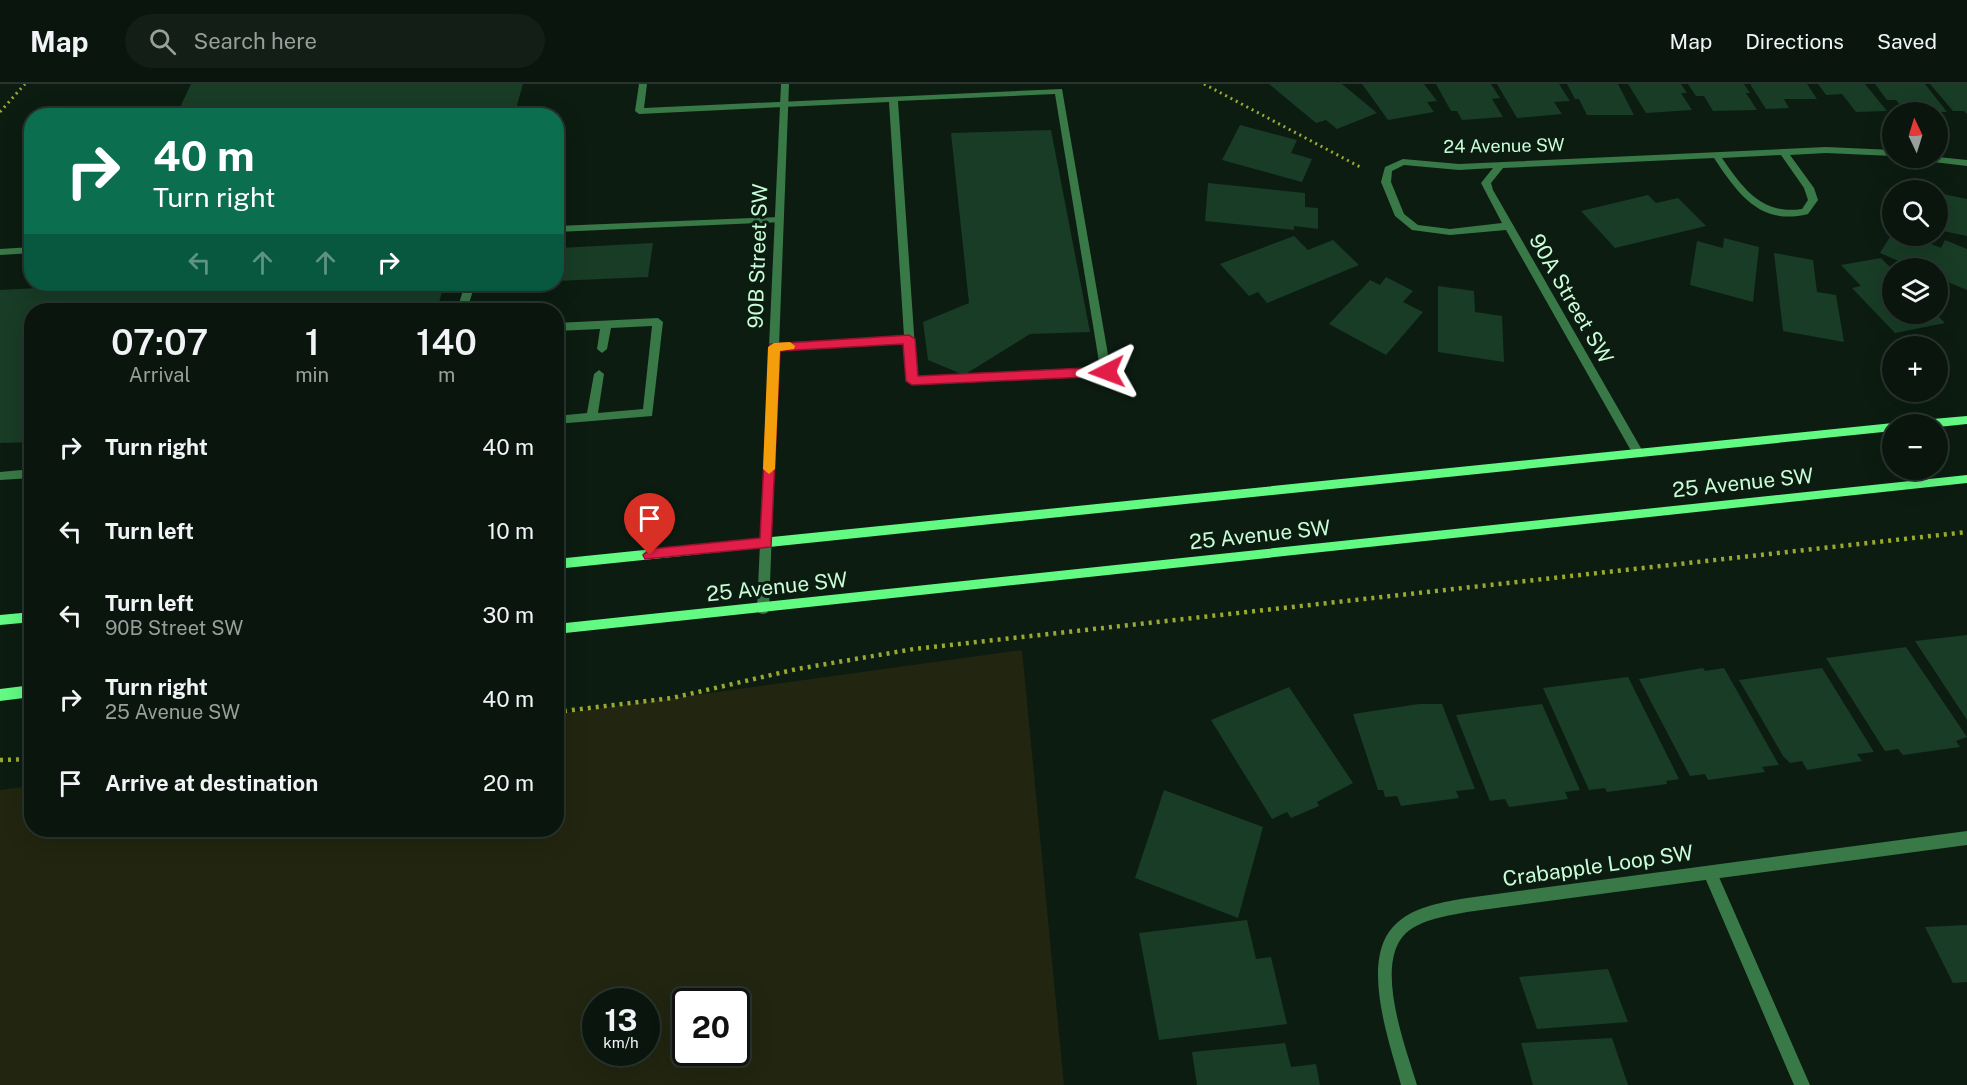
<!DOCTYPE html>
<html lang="en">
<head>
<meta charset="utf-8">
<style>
  body { margin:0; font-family:"Public Sans",sans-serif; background:#121e16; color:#f1f3f6; height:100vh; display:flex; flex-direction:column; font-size:22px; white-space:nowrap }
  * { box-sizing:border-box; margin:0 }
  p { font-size:20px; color:#999f9d }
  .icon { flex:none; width:33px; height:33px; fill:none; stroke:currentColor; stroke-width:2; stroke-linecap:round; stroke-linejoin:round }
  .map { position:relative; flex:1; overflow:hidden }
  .details { position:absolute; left:24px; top:219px; width:540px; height:534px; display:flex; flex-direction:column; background:#09150d; border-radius:24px; box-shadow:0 6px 24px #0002,0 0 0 2px #29342e }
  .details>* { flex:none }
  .hud { position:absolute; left:24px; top:24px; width:540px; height:183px; border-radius:24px; box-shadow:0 6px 24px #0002,0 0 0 2px #29342e; background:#0b6e4f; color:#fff; overflow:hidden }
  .needle { width:39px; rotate:356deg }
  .buttons { position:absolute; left:1882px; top:18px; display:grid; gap:12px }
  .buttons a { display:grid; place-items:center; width:66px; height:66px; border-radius:50%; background:#09150d; box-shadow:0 6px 24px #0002,0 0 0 2px #29342e; font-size:30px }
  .speed { position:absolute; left:582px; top:904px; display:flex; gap:12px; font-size:30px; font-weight:700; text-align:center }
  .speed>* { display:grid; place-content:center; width:78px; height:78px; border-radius:50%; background:#09150d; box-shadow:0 6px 24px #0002,0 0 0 2px #29342e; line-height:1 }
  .speed small { font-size:15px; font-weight:400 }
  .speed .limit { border:3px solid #111; border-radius:9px; background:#fff; color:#111 }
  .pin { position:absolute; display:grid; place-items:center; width:51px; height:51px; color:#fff; margin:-62px -26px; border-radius:50% 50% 50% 0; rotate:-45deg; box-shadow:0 0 6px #0007 }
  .pin .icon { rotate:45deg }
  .me { position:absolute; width:66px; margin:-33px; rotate:267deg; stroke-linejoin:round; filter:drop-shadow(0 0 4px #0008) }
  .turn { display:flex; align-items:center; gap:21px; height:126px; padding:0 30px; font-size:27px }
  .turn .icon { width:78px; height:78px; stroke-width:2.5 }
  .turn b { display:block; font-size:42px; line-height:51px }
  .lanes { display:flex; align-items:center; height:57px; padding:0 30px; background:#0003; justify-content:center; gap:30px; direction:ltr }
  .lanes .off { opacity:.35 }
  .eta { display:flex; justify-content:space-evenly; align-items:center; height:102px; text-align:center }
  .eta b { font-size:36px; font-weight:600; line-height:42px }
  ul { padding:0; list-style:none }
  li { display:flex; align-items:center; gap:18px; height:84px; padding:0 30px }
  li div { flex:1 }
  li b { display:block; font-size:22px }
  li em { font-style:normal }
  header { display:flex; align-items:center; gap:36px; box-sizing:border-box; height:84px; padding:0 30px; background:#09150d; border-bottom:2px solid #29342e }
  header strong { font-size:28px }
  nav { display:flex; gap:33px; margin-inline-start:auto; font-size:21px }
  .search { width:420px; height:54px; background:#121e16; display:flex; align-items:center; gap:15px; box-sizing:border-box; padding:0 21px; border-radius:33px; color:#999f9d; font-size:22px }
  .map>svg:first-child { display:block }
  .green { fill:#22250f; fill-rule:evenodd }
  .building { fill:#183c26 }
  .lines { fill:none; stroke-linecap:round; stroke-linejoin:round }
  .path-far1 { stroke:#9aa930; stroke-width:3; stroke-dasharray:2 4; stroke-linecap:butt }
  .path { stroke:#9aa930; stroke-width:4.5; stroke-dasharray:3 5; stroke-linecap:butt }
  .service { fill:#387947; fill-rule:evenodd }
  .minor { fill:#387947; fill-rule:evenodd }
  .secondary { fill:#62fa83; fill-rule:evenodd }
  .route { fill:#e11d48; stroke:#92132f; stroke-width:1.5 }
  .slow { fill:#f59e0b }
  .labels { text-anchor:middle; stroke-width:6; stroke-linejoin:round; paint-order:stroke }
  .far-street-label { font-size:18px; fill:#c8fdd8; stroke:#0c1c11 }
  .street-label { font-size:21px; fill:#c8fdd8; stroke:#0c1c11 }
</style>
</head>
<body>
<header>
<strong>Map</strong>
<div class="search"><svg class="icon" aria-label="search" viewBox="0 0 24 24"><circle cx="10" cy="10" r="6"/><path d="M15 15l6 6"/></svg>Search here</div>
<nav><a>Map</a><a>Directions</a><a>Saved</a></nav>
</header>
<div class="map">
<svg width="1967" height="1001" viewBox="0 0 1967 1001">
  <rect width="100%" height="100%" fill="#0c1c11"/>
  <!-- green -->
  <path class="green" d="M1022,566l42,435h-1064v-295l31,-4 1,44h524l1,-116zM596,918h50v51h-50zM686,918h50v51h-50z"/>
  <!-- building -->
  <path class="building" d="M191,0h332l-9,32h-338z
    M1269,0h73l35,29 -40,16 -11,-9 -10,3z
    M1362,0h62l13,17 -10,1 7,10 -46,8z
    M1436,0h55l9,14 -8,1 11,18 -41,3 -5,-9h-6z
    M1497,0h62l11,17 -16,1 8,12 -45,4z
    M1567,0h51l16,31h-47l-8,-16h-4z
    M1628,0h53l6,9h-6l11,17 -46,3z
    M1688,0h56l6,9h-4l11,17 -44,1 -9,-15h-8z
    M1750,0h57l10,15h-33l5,9 -23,1z
    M1818,0h47l22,27 -31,1 -14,-18 -16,1z
    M1875,0h50l22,28h-41l-10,-12h-9z
    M1930,0h37v30l-3,-3h-11z
    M1240,41l57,15 -6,13 21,6 -10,23 -80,-22z
    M1051,46l39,202 -60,2 -66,41 -36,-15 -5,-38 46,-19 -18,-170z
    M1208,99l97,10v14l13,1v21l-24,-3v4l-89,-9z
    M1886,108l7,2v26l-5,-1z
    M1938,109l29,6v37l-29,-6z
    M1648,111l8,8 22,-5 28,28 -91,22 -34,-37z
    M1893,148v4h18l30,12 4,-8 22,9v41l-29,-12v-10h-23l-35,-15z
    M1294,152l14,14 25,-10 26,25 -92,38 -9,-11 -9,4 -29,-32z
    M1724,154l35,9 -6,55 -63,-17 7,-44 26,7z
    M653,159l-5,34 -92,4 3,-33z
    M1774,169l39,7 4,32 19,3 8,47 -61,-11z
    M1881,174l12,12v44h43l9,9 -50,10 -43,-45 9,-2 -20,-21z
    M1386,193l27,14 -10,11 20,10 -37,43 -57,-31 41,-44 10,5z
    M115,200h329l-7,26h-405v132l-32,1v-153z
    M1438,202l36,5 1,21 27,4 2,46 -66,-10z
    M1967,551v85l-52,-79z
    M1906,563l61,90 -11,4 4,6 -57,8 -5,-6 -13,2 -59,-93z
    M1703,584l2,3 19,-3 55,97 -17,2 3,5 -57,8 -3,-6 -15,2 -51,-97z
    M1822,584l52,84 -17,2 5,7 -55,9 -5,-9 -12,2 -7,-7 -44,-76z
    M1628,593l51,102 -13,2 1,3 -60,8 -2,-4 -16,2 -46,-102z
    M1289,603l64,96 -36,19 2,4 -28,12 -4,-6 -15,7 -61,-99z
    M1419,620h23l33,85 -19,2 3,7 -58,8 -4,-10 -12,1 -2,-7h-5l-25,-76z
    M1542,620l38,86 -15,2 3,7 -59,8 -4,-8 -15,2 -34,-86z
    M1164,706l99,37 -25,91 -103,-40z
    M1247,836l9,39 15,-2 16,67 -128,16 -20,-107z
    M1967,841v57l-14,1 -28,-56z
    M1608,885l20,53 -91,7 -18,-52z
    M1612,954l16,47h-95l-12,-42z
    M1285,959l6,24 25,-3 4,21h-123l-5,-33z"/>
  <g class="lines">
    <!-- path-far1 -->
    <path class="path-far1" d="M1204,0l158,84
      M0,28l25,-28"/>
    <!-- path -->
    <path class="path" d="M556,628l116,-14 125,-29 117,-20 1053,-117
      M0,676l32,-1"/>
    <!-- service -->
    <path class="service" d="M639,0h8l-3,24 418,-19 49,283 -1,3 -198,10 -5,-4 -3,-38 -134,7 -1,-3 5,-4 130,-7 -15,-234 -250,12 -4,-3zM1055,10l45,274 -183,9 -19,-276z
      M779,133l5,3 -2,2 -226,10v-6z
      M32,163v6l-32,2v-6z
      M465,200h10l-8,26h-10z
      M658,234l5,4 -11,94 -96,8v-8l31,-3 7,-39 5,-4 5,4 -6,39 45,-4 9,-83 -41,2 -4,21 -5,4 -5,-4 3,-20 -44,2v-8z
      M32,385v9l-32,2v-8z
      M1710,782l5,2 95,217h-16l-91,-212 2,-5z"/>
    <!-- minor -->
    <path class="minor" d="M781,0h8l-20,525 -2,4 -4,1 -4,-1 -2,-4z
      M1826,63l67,3v6l-67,-3 -36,2 24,33 4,12 -10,14c-48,12 -70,-20 -94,-56l-211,10 -12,15 2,7 149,260 2,3 -2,3h-8l-128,-226 -56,5 -38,-5 -17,-14 -14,-34 4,-15 18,-8 56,5zM1781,71l23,33 4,12 -6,9c-41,6 -59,-21 -80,-51zM1404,81l55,5 34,-2 -12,15 21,40 -52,6 -32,-4 -14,-11 -13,-32 1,-11z
      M1938,73l29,3v6l-42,-5 -5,-3z
      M1967,747v14l-500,67c-20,4 -45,7 -61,21 -33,31 0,115 11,152h-16c-11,-42 -44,-129 -3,-163 18,-16 46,-20 69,-24z"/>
    <!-- secondary -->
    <path class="secondary" d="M1967,332v8l-29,3v-3h-22l5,-4z
      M1893,339l4,1h-4v7l-1337,138v-10z
      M1967,391v8l-1411,151v-10z
      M32,528v10l-32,3v-10z
      M32,601v12l-32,4v-12z"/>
  </g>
  <!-- route -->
  <path class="route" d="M909,251l6,4 3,37 189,-9 6,5 -6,4 -195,9 -6,-4 -3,-37 -123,7 -9,196 -126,12 -2,-4 7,-6 110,-11 10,-194z"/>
  <!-- slow -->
  <path class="slow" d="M790,258l5,4 -1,3 -14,2 -5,118 -6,5 -6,-5 5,-122 6,-4z"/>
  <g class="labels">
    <!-- far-street labels -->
    <g class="far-street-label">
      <text transform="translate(1504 62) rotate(-1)" y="6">24 Avenue SW</text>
    </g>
    <!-- street labels -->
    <g class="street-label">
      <text transform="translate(758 172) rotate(-88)" y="7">90B Street SW</text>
      <text transform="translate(1571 215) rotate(60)" y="7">90A Street SW</text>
      <text transform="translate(1743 399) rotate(-6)" y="7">25 Avenue SW</text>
      <text transform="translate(1260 451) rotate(-6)" y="7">25 Avenue SW</text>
      <text transform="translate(777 503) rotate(-6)" y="7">25 Avenue SW</text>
      <text transform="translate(1598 782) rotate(-8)" y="7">Crabapple Loop SW</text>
    </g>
  </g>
</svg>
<div class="buttons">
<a><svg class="needle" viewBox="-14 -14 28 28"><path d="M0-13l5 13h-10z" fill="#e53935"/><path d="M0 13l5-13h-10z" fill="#999f9d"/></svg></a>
<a><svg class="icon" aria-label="search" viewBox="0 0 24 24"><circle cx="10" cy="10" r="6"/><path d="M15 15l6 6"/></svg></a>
<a><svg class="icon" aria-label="layers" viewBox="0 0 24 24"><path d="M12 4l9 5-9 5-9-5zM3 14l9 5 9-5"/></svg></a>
<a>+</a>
<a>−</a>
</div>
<div class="speed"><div>13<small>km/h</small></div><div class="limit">20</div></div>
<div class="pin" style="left:650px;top:471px;background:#d93025"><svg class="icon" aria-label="arrive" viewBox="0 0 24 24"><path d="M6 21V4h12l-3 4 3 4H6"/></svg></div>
<svg class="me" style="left:1107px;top:288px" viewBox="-20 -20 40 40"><path d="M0-17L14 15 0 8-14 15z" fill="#e11d48" stroke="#fff" stroke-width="4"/></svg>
<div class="hud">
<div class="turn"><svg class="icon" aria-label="right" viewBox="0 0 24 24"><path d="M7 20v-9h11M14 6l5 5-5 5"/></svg><div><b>40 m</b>Turn right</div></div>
<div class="lanes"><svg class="icon off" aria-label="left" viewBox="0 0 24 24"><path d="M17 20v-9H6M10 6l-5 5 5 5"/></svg><svg class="icon off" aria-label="ahead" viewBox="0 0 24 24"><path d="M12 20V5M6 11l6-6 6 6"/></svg><svg class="icon off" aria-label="ahead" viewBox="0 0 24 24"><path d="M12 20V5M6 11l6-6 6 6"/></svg><svg class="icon" aria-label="right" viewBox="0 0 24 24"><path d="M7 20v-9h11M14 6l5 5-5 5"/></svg></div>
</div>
<section class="details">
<div class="eta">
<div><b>07:07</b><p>Arrival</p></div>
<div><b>1</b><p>min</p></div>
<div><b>140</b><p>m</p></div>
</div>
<ul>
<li><svg class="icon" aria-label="right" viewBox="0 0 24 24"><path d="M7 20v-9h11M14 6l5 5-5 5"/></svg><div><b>Turn right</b></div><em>40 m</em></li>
<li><svg class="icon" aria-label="left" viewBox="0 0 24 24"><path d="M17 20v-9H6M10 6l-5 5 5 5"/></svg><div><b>Turn left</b></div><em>10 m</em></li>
<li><svg class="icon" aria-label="left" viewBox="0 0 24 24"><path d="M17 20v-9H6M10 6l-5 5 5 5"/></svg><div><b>Turn left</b><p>90B Street SW</p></div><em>30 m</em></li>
<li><svg class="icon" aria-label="right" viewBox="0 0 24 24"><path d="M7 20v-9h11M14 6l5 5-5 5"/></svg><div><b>Turn right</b><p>25 Avenue SW</p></div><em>40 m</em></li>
<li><svg class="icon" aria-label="arrive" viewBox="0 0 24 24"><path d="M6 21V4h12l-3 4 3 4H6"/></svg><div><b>Arrive at destination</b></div><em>20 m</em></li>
</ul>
</section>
</div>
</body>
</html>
